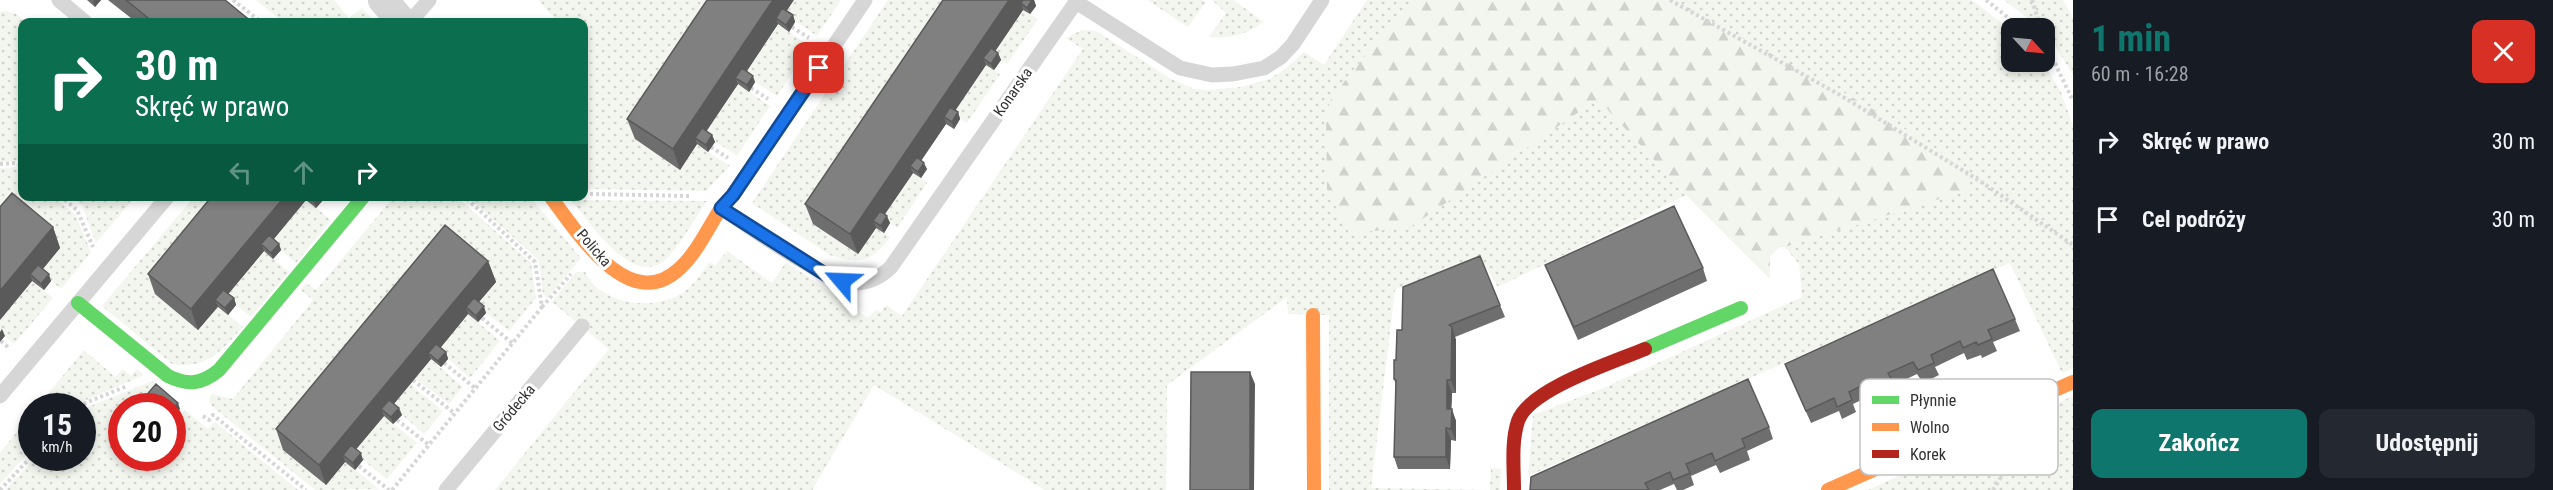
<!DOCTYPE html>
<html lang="pl">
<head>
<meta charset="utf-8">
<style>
  body { margin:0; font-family:"Roboto Condensed",sans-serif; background:#242831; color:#f1f3f6; height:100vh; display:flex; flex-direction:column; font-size:22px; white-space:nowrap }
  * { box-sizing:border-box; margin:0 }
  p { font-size:20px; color:#9ea1a6 }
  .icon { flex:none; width:33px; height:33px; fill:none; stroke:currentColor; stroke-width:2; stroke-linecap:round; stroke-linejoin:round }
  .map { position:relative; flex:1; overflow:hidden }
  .details { display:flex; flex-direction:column; background:#171b24; width:480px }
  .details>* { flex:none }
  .guide { position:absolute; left:18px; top:18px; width:570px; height:183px; border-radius:12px; box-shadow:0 3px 9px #0003; background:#0b6e4f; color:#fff; overflow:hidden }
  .needle { width:39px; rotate:116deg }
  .fabs { position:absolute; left:2001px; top:18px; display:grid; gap:12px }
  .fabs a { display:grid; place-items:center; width:54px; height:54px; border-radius:12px; background:#171b24; box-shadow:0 3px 9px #0003; font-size:30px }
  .speed { position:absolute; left:18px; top:393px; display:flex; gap:12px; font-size:30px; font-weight:700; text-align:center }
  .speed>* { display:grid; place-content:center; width:78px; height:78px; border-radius:50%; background:#171b24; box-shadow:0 3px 9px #0003; line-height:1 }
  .speed small { font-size:15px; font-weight:400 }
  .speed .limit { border:9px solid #d22; background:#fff; color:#111 }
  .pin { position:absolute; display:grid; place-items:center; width:51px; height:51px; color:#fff; margin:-26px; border-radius:12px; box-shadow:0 3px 9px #0006 }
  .me { position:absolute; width:66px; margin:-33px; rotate:296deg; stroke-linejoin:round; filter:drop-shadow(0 0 4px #0008) }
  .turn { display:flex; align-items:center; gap:21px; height:126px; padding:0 18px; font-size:27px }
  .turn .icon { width:78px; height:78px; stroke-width:2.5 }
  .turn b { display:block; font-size:42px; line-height:51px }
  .lanes { display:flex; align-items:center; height:57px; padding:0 18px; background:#0003; justify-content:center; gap:30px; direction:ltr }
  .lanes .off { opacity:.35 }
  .round { display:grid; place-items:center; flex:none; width:63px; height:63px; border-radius:12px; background:#242831 }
  .head { display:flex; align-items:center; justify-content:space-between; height:102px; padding:0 18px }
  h1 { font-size:36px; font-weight:700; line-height:45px; color:#0f766e }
  .action { display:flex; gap:12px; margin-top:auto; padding:12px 18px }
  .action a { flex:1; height:69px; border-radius:12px; background:#0f766e; color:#fff; font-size:24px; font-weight:700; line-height:69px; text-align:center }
  .action a+a { background:#242831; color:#f1f3f6 }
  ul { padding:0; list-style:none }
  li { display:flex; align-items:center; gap:18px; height:78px; padding:0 18px }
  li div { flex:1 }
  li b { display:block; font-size:22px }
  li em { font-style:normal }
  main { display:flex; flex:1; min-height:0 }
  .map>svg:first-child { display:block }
  .green { fill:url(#green-dots) }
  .forest { fill:url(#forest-firs) }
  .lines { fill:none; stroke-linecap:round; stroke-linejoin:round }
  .path { stroke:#d6d6d6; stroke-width:4; stroke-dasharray:3 3; stroke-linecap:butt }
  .lane { stroke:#d6d6d6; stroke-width:15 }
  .street { stroke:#d6d6d6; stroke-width:30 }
  .fast { stroke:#63d668; stroke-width:14 }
  .slow { stroke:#ff974d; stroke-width:14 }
  .jam { stroke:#b3261e; stroke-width:14 }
  .wall { fill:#6e6e6e }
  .shaded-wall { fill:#5a5a5a }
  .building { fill:#808080; stroke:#5a5a5a; stroke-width:1.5 }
  .route-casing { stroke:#114b97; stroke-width:15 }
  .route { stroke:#1a73e8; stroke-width:10 }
  .labels { text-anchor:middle; stroke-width:6; stroke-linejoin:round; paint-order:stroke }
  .street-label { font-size:15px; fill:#323232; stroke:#fff }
  .key { fill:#fff; stroke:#c2c2c2; stroke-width:1.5 }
  .key-label { font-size:16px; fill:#323232 }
</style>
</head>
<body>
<main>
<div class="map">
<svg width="2073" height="490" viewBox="0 0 2073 490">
  <defs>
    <pattern id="green-dots" width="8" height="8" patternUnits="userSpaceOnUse" patternTransform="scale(1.5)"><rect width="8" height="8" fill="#f2f6ee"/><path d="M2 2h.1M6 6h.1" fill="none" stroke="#d0d3cd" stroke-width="1.8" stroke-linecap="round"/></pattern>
    <pattern id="forest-firs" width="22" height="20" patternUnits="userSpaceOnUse" patternTransform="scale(1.5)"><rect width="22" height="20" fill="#f2f6ee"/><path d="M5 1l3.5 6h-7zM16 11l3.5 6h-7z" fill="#d0d3cd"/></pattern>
  </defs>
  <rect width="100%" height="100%" fill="#fff"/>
  <!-- green -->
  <path class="green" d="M256,0h78l15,18 13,-10 13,14h-92z
    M538,0h190l-48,170 17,-25 33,21 -24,25 -117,-2 -5,-6v-123l3,-5 -3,-4v-29h-26z
    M795,0h46l-24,36 -32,-22z
    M888,0h76l-151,224 44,30 19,-26 14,9c-18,25 -31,28 -60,18l-78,-52z
    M1147,0h56l3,2 -18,25z
    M1212,0h21l31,22c-16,12 -35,17 -55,15l17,-24z
    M1367,0h46l-73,87 199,51 59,-39 88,96 -188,92 -19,-31 -84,34 -24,198 119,2 1,-22 10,1 -1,21h-171v-175l-41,-1 -1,-17 -120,88 -1,105h-121l-171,-105 -62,105h-317l114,-141 -57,-47 24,-30h9c3,5 7,11 11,15 23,20 65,22 89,4 10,-7 17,-19 25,-29l5,4 12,-15 45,32 14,-21 82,56 8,-8 5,2 5,-7 16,11 181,-267 -17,-11 16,-8 14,1 75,48 23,10 14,1 33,-3 28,-8 16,-10 19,-17 20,13z
    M1672,0h300l39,30 1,32h31l18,30 12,34v242l-11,5 -52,-110 -482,213 5,-61 68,-26 201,-92 -3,-33 -14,-17 184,-57 1,-12 -29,-26 -73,-46z
    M2004,0h59l10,18v57l-29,-47h-4z
    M1023,10l15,9 -31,45 -14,-9z
    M6,11l10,3 10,8h-4v138l-22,2v-150z
    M778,25l32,21 -33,50 -33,-21z
    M986,65l14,9 -33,49 -14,-9z
    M738,84l32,22 -33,50 -33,-22z
    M18,167l4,3v26l32,1 21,17 16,38 -30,37 -61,-53v-68z
    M913,173l14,10 -30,45 -15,-10z
    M511,196l20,2 50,60 -34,40 -4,-4 -4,-34 -71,-63z
    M70,197l65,-1v1l-39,46 -14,-38z
    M194,197h42l-37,133 19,-23 25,20c-23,24 -34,42 -71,37l-70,-58z
    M379,197h78l74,66 5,35 -27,33 -33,-26 -192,144 42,36 19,-23 34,27 -64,1 -103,-84 -3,-5 2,-7 22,5 80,-99 -12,-10 5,-7 10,7 76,-91z
    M306,200l25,20 -35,43 -24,-21z
    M571,200l136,1c-12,17 -23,38 -37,54 -34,40 -79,-32 -99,-55z
    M264,251l25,21 -38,45 -25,-20z
    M32,281l21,17 -39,46 -14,-12v-12z
    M468,314l32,27 -30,37 -32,-28z
    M84,350l31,27 8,-8 8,7 6,-7 7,6 -72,31h-34z
    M430,359l33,28 -14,17 -34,-26z
    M152,381l6,5 -17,20h-19v52h50l1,-33 12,-15 23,19 7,-7 83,68h-293l30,-32h47l1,-49z
    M410,384l33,27 -19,23 -32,-28z
    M2073,396v94h-205z
    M31,414v36l-31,34v-31z
    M384,416l33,27 -30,36 -34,-27z"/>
  <!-- forest -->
  <path class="forest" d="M1413,0h259l196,106 73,46 30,26 -2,12 -184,57h-5l-10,9v23l-84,-84 -88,-96 -189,129 -60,5 -22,-44 -1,-72 4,-16 23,-31z"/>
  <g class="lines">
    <!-- path -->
    <path class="path" d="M233,0l28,22
      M1670,0l170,95 140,86 93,64
      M1986,0l35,28
      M2032,0l9,28
      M792,27l17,11
      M2044,49l10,12 19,40
      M751,88l17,11
      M711,147l17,11
      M0,164l17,-1 5,4
      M590,194l101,2
      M60,196l17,14 16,37
      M542,307l29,-33
      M482,318l30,25
      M1,341l8,7
      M444,363l31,25
      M413,380l41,33
      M78,406l49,-20
      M203,416l6,4 4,-5 93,75
      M397,420l32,25
      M359,466l30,24
      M0,490l32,-34
      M392,490l150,-183 -7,-45 -71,-66
      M1993,490l29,-48"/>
    <!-- lane -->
    <path class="lane" d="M59,0l26,22
      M865,0l-132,195 -12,13c28,18 104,74 133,75 15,0 27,-6 37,-16l185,-265 104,66 32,7 21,-1 31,-6 17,-11 12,-13 29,-44
      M410,22l19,-22
      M0,396l168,-200
      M446,490l136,-164"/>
    <!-- street -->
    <path class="street" d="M383,0l19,22"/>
    <!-- fast -->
    <path class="fast" d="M78,303l90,73c20,10 34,8 51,-6l145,-174
      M1645,349l96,-41"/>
    <!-- slow -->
    <path class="slow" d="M550,196c27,36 79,119 129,73 18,-16 29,-41 42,-61
      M1313,315l1,175
      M1828,490l245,-108"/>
    <!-- jam -->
    <path class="jam" d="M1514,490c0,-22 -3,-48 4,-69 11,-32 96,-59 127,-72"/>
  </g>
  <!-- wall -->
  <path class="wall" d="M87,0h14l-6,7z
    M108,0h117l27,22h-116z
    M943,0h91l2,6 -6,8 -7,-4 -28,41 3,2 3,7 -7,10 -8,-5 -31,45 3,2 2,7 -6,10 -8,-5 -25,36 6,9 -6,9 -8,-5 -28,41 5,9 -6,10 -8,-5 -18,26 -45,-30 -8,-20z
    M787,11l6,4 2,7 -6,10 -11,-8 -31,47 8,11 -6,10 -11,-8 -32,47 6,4 3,7 -7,10 -11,-8 -17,26 -45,-31 -8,-20z
    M212,196h111l1,3 -8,9 -10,-8 -32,39 5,5 2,6 -8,9 -9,-8 -36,43 6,4 2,7 -8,10 -10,-8 -20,23 -43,-36 -7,-20z
    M53,227l7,21 -17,21 8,12 -7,9 -12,-9 -32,39z
    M488,261l8,21 -17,20 7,11 -8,9 -10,-8 -28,34 6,4 2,7 -7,8 -10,-8 -37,45 8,11 -9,9 -9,-8 -28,33 7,11 -8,10 -10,-8 -19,23 -43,-35 -7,-21z
    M1545,265l158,3 4,13 -129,59 -28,-63z
    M1500,305l5,12 -50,20 1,3v53h-4l-1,16 5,12v20l-5,-1 -1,29h-52l-4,-12 2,-72 -2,-6 8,-49z
    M2015,319l5,12 -27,11 4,9 -15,7 -1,-3 -14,5 -3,-7 -29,14 4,8 -16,8 -6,-9 -23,11 3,9 -15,7 -4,-9 -25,12 3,8 -14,7 -3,-8 -28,12 -21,-47 -5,-12z
    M1769,427l4,12 -26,12 3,9 -30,13 -4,-8 -25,11 3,9 -11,5h-6l-3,-6 -14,6h-130z"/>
  <!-- shaded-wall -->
  <path class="shaded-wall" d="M93,0h8l-6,7z
    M773,0h21l-14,21 -4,-3 2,6 -38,57 -5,-3 3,6 -38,57 -5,-3 2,6 -17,26 -7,-21z
    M1009,0h21l-9,3 2,7 -35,52 -5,-4 3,7 -37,55 -5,-3 2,7 -31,46 -5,-4 3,7 -35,51 -5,-3 3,7 -18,26 -8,-20z
    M1032,0h2l2,6 -6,8 -3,-6z
    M793,15l2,7 -6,10 -3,-7z
    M998,53l3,7 -7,10 -3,-6z
    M753,76l2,6 -6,10 -2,-7z
    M958,112l2,7 -6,10 -2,-7z
    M712,135l3,7 -7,10 -2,-7z
    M924,163l3,6 -6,9 -3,-6z
    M285,196h20l1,4 -40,48 -5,-4 3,7 -44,53 -5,-4 3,6 -20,24 -7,-21z
    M318,196h5l1,3 -8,9 -2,-7z
    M887,216l3,7 -6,10 -3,-7z
    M53,227l7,21 -25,30 -5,-4 2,7 -32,39v-29z
    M279,244l2,6 -8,9 -2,-6z
    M488,261l8,21 -25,29 -5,-4 2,7 -35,43 -5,-4 3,6 -45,54 -5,-4 3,7 -36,43 -5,-4 2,7 -19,23 -7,-20z
    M49,274l2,7 -7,9 -3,-6z
    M234,298l2,7 -8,10 -3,-7z
    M484,306l2,7 -8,9 -2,-6z
    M1452,327l4,13v53l-5,-13z
    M2,329l3,7 -5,6v-10z
    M446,352l2,7 -7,8 -3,-6z
    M1250,372l5,12 -1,106h-4z
    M1447,380l5,13 -1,28 -4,-12z
    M178,403l2,6 -8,10v-10z
    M399,408l3,7 -9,9 -2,-7z
    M1452,409l4,12v20l-5,-12z
    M1446,428l5,12 -1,29 -4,-12z
    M361,453l2,7 -8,10 -2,-7z"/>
  <!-- building -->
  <path class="building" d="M126,0h99l27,22h-99z
    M707,0h66l-100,149 -46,-30z
    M943,0h66l-159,234 -45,-30z
    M1023,0h9l-5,8 -6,-5z
    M782,8l11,7 -7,10 -10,-7z
    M991,48l7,5 -7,11 -8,-6z
    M742,68l11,8 -6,9 -12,-7z
    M950,107l8,5 -6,10 -8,-5z
    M702,128l10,7 -6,10 -11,-7z
    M917,157l7,6 -6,9 -8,-6z
    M12,193l41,34 -53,64v-84z
    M212,196h73l-94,113 -43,-35z
    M308,196h10l-4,5z
    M1674,206l29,62 -129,59 -29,-62z
    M880,211l7,5 -6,10 -8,-5z
    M445,225l43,36 -169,204 -43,-36z
    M269,235l10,9 -8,9 -10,-9z
    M1480,256l20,49 -51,20 3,2 -1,53h-4v29h5l-1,20 -5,-1v29h-52l2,-77 -2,-1v-19h2l1,-30h5l1,-43z
    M38,265l11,9 -8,10 -11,-10z
    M1993,269l22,50 -27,11 4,9 -14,6 -2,-3 -13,6 -3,-7 -29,14 3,8 -16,7 -5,-8 -25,11 5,9 -15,6 -4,-8 -25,12 3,8 -15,7 -3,-9 -28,13 -21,-47z
    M223,290l11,8 -9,10 -10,-8z
    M474,298l10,8 -8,10 -10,-9z
    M436,344l10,8 -8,9 -10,-8z
    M1191,372h59v118h-60z
    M1748,379l21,48 -27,12 3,8 -30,14 -3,-8 -26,11 4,9 -17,7 -3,-8 -25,11 4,7h-119l1,-13z
    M156,384l22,19 -6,6v-3h-35z
    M389,400l10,8 -8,9 -10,-8z
    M351,445l10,8 -8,10 -10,-8z"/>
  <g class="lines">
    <!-- route casing -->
    <g class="route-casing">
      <path id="route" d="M819,68l-86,127 -12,13 107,68 14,5"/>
    </g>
    <!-- route -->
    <use href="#route" class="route"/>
  </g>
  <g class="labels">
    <!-- street labels -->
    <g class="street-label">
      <text transform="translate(1013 92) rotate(-55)" y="5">Konarska</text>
      <text transform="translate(594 248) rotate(49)" y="5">Policka</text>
      <text transform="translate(514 408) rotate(-50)" y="5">Gródecka</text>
    </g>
  </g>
  <!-- legend -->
  <rect x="1860" y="379" width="198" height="96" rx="9" class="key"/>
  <rect x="1872" y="396" width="27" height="8" fill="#63d668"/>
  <rect x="1872" y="423" width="27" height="8" fill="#ff974d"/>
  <rect x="1872" y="450" width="27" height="8" fill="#b3261e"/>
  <g class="key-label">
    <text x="1910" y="406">Płynnie</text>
    <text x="1910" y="433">Wolno</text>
    <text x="1910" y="460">Korek</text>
  </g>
</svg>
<div class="fabs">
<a><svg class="needle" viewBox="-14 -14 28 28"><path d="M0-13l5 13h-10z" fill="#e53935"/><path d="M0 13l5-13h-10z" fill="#9ea1a6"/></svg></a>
</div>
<div class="speed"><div>15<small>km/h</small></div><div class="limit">20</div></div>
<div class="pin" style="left:819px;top:68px;background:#d93025"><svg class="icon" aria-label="arrive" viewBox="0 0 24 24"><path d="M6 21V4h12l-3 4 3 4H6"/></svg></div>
<svg class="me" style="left:842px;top:281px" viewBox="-20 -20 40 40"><path d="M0-17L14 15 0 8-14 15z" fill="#1a73e8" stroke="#fff" stroke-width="4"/></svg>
<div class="guide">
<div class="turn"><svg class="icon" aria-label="right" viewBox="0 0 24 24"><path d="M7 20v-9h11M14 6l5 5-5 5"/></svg><div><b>30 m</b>Skręć w prawo</div></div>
<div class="lanes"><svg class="icon off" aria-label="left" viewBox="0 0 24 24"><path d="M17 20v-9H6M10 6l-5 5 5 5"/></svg><svg class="icon off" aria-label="ahead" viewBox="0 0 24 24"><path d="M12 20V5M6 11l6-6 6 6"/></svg><svg class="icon" aria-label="right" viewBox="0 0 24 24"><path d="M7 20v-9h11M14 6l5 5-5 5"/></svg></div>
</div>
</div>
<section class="details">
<div class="head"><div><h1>1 min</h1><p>60 m · 16:28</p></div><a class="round" style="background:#d93025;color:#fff"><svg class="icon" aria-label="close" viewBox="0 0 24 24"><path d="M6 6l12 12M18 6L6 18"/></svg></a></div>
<ul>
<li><svg class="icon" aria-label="right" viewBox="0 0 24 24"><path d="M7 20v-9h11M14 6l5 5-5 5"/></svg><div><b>Skręć w prawo</b></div><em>30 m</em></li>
<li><svg class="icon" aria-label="arrive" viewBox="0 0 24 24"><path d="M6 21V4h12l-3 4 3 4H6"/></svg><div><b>Cel podróży</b></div><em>30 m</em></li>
</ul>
<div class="action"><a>Zakończ</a><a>Udostępnij</a></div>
</section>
</main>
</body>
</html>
